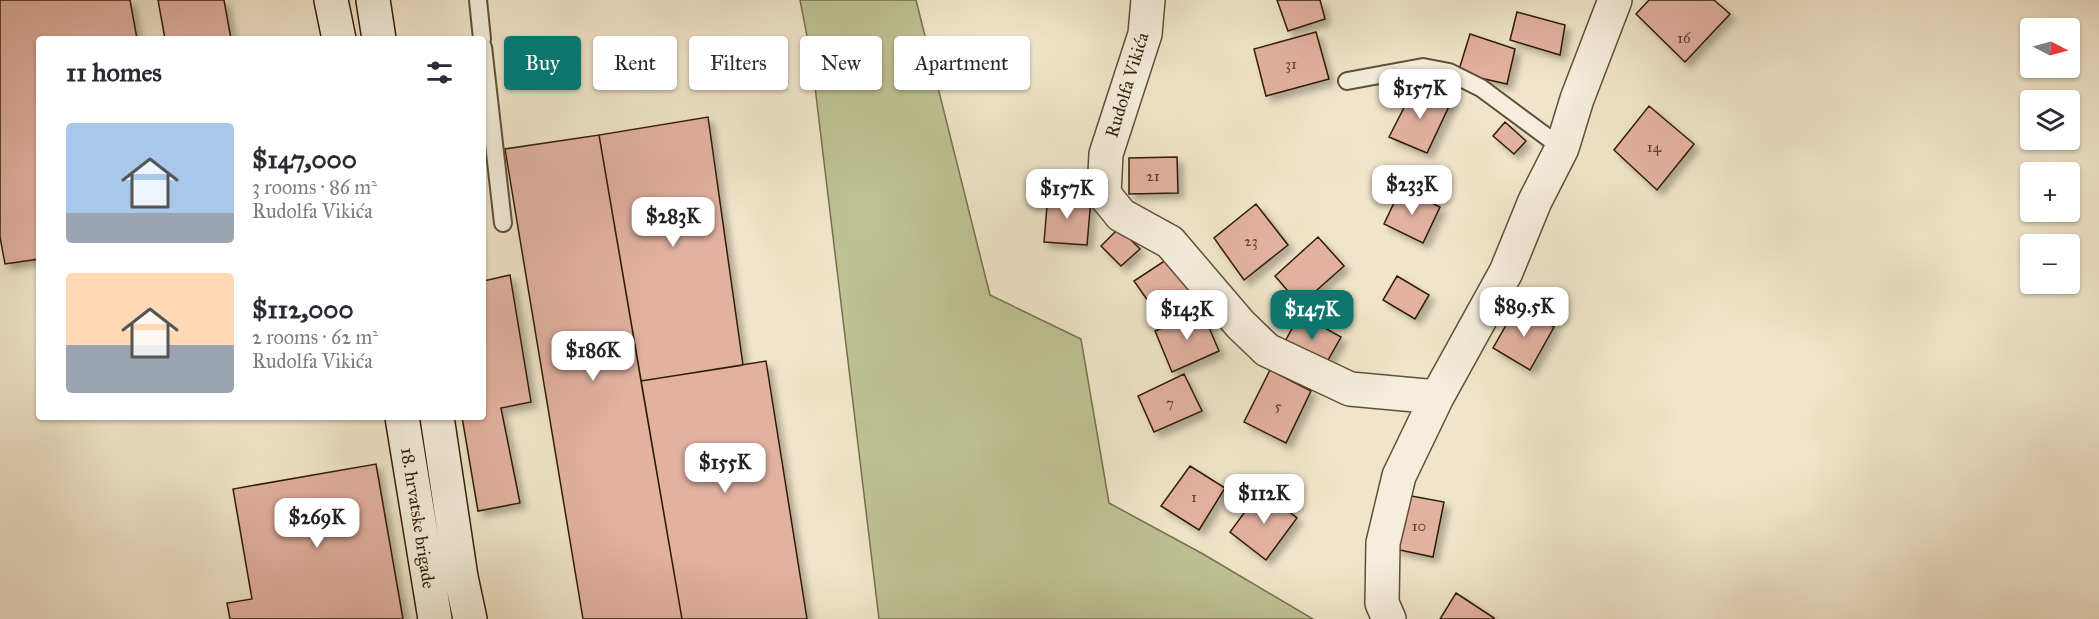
<!DOCTYPE html>
<meta charset="utf-8">
<style>
body{margin:0;font-family:"IM FELL Great Primer",serif;background:#f2f2f3;color:#2b2b33;height:100vh;display:flex;flex-direction:column;font-size:22px;white-space:nowrap}
*{box-sizing:border-box;margin:0}
p{font-size:20px;color:#7c7c81}
.icon{flex:none;width:33px;height:33px;fill:none;stroke:currentColor;stroke-width:2;stroke-linecap:round;stroke-linejoin:round}
.map{position:relative;flex:1;overflow:hidden}
.side{position:absolute;left:36px;top:36px;width:450px;height:384px;display:flex;flex-direction:column;background:#fff;border-radius:6px;box-shadow:0 2px 4px #0004}
.side>*{flex:none}
.guide{position:absolute;left:504px;top:36px;width:570px;height:54px;display:flex;gap:12px}
.needle{width:39px;rotate:96deg}
.buttons{position:absolute;left:2020px;top:18px;display:grid;gap:12px}
.buttons a{display:grid;place-items:center;width:60px;height:60px;border-radius:6px;background:#fff;box-shadow:0 2px 4px #0004;font-size:30px}
.price{position:absolute;translate:-50% -51px;padding:0 14px;border-radius:12px;background:#fff;color:#222;font-size:20px;line-height:39px;filter:drop-shadow(0 2px 3px #0008)}
.price::after{content:'';position:absolute;left:50%;top:36px;width:18px;height:14px;margin-left:-9px;background:inherit;clip-path:polygon(0 0,100% 0,50% 100%)}
.price.selected{background:#0f766e;color:#fff}
ul{padding:0;list-style:none}
li{display:flex;align-items:center;gap:18px;height:150px;padding:0 30px}
li span{display:grid;place-items:center;flex:none;width:168px;height:120px;border-radius:6px;color:#555}
li>.icon{margin-inline-start:auto}
span .icon{width:72px;height:72px;fill:#fffc;stroke-width:1}
li b{font-size:26px}
h2{display:flex;justify-content:space-between;align-items:center;height:72px;padding:0 30px;font-size:26px}
.chip{padding:0 21px;border-radius:6px;background:#fff;box-shadow:0 2px 4px #0004;font-size:21px;line-height:54px}
.chip.selected{background:#0f766e;color:#fff}
.map>svg:first-child{display:block}
.green{fill:#bec394;stroke:#77704c;stroke-width:1.5}
.building{fill:#e2b1a1;stroke:#301d04;stroke-width:1.5;filter:url(#shadow)}
.lines{fill:none;stroke-linecap:round;stroke-linejoin:round}
.lane-casing{stroke:#604f36;stroke-width:20}
.street-casing{stroke:#604f36;stroke-width:36}
.secondary-casing{stroke:#301d04;stroke-width:36}
.lane{stroke:#f5eedd;stroke-width:16}
.street{stroke:#f5eedd;stroke-width:33}
.secondary{stroke:#f5eedd;stroke-width:33}
.labels{text-anchor:middle;dominant-baseline:central;stroke-width:6;stroke-linejoin:round;paint-order:stroke}
.number-label{font-size:15px;fill:#5c422b}
.street-label{font-size:18px;fill:#301d04;stroke:#f5eedd}
</style>
<div class="map">
<svg width="2099" height="619" viewBox="0 0 2099 619">
<defs>
<filter id="shadow"><feDropShadow dx="5.5" dy="5.5" stdDeviation="3" flood-color="#0004"/></filter>
</defs>
<rect width="100%" height="100%" fill="#f0e5ca"/>
<filter id="stains"><feTurbulence type="fractalNoise" baseFrequency=".00333" numOctaves="4"/><feColorMatrix values="0 0 0 0 .2 0 0 0 0 .09 0 0 0 0 .02 0 0 0 .5 -.17"/></filter>
<radialGradient id="worn" r=".72"><stop offset=".6" stop-color="#630" stop-opacity="0"/><stop offset="1" stop-color="#630" stop-opacity=".3"/></radialGradient>
<path class="green" d="M800,0h116l74,295 91,44 28,164 94,51 110,65h-434l-67,-557z"/>
<path class="building" d="M0,0h130l7,39h-98v220l-34,5 -5,-27z
M158,0h66l7,39h-66z
M1277,0h43l5,19 -37,12z
M1649,0h65l16,14 -45,48 -49,-48z
M1517,12l48,13 -5,30 -50,-15z
M1316,32l13,47 -63,17 -12,-47z
M1470,34l45,15 -8,35 -49,-11z
M1415,86l36,16 -24,51 -38,-16z
M1649,106l45,38 -37,46 -43,-40z
M708,117l35,248 -102,16 -42,-246z
M1505,122l21,19 -12,13 -21,-18z
M599,135l83,484h-99l-78,-470z
M1177,157l1,36 -49,1v-36z
M1401,188l39,19 -17,36 -39,-19z
M1048,194l43,4 -4,47 -43,-3z
M1256,204l32,41 -44,35 -30,-42z
M1119,228l21,21 -19,17 -20,-20z
M1318,237l26,29 -44,39 -25,-29z
M1172,256l26,36 -38,26 -26,-37z
M510,275l21,127 -30,6 19,95 -42,8 -16,-94h21v-136z
M1397,276l32,19 -14,24 -32,-19z
M1517,306l37,21 -24,43 -37,-22z
M1202,311l17,40 -47,21 -17,-41z
M1300,314l41,23 -18,32 -40,-24z
M766,361l41,258h-125l-41,-238z
M1270,370l41,21 -25,52 -42,-21z
M1184,374l18,37 -48,21 -16,-36z
M376,464l27,155h-173l-3,-16 25,-4 -19,-110z
M1190,466l35,22 -26,42 -38,-24z
M1261,490l36,28 -31,42 -36,-28z
M1406,495l38,7 -11,55 -38,-8z
M1456,593l38,25v1h-54z"/>
<g class="lines">
<defs>
<path id="lane" d="M478,0l4,39
M483,47l20,176
M1347,81l76,-14 26,5 32,16 81,60"/>
<path id="street" d="M1148,0l-3,34 -39,120 -2,40 17,21 49,27 70,82 27,26 83,39 87,8
M1389,619l-7,-16 1,-60 16,-67 38,-79 69,-125 29,-71 27,-53 15,-49 38,-99"/>
<path id="secondary" d="M331,0l8,39
M373,0l6,39
M402,417l33,202
M437,417l24,160 9,42"/>
</defs>
<use href="#lane" class="lane-casing"/>
<use href="#street" class="street-casing"/>
<use href="#secondary" class="secondary-casing"/>
<use href="#lane" class="lane"/>
<use href="#street" class="street"/>
<use href="#secondary" class="secondary"/>
</g>
<g class="labels">
<g class="number-label">
<text x="1684" y="38">16</text>
<text x="1291" y="64">31</text>
<text x="1654" y="147">14</text>
<text x="1153" y="176">21</text>
<text x="1251" y="241">23</text>
<text x="1170" y="403">7</text>
<text x="1278" y="406">5</text>
<text x="1194" y="497">1</text>
<text x="1419" y="526">10</text>
</g>
<g class="street-label">
<text transform="translate(1127 85) rotate(-73)">Rudolfa Vikića</text>
<text transform="translate(418 518) rotate(81)">18. hrvatske brigade</text>
</g>
</g>
<rect width="100%" height="100%" filter="url(#stains)"/>
<rect width="100%" height="100%" fill="url(#worn)"/>
</svg>
<div class="buttons">
<a><svg class="needle" viewBox="-14 -14 28 28"><path d="M0-13l5 13h-10z" fill="#e53935"/><path d="M0 13l5-13h-10z" fill="#7c7c81"/></svg></a>
<a><svg class="icon" aria-label="layers" viewBox="0 0 24 24"><path d="M12 4l9 5-9 5-9-5zM3 14l9 5 9-5"/></svg></a>
<a>+</a>
<a>−</a>
</div>
<b class="price" style="left:1420px;top:120px">$157K</b>
<b class="price" style="left:1412px;top:216px">$233K</b>
<b class="price" style="left:1067px;top:220px">$157K</b>
<b class="price" style="left:673px;top:248px">$283K</b>
<b class="price" style="left:1524px;top:338px">$89.5K</b>
<b class="price" style="left:1187px;top:341px">$143K</b>
<b class="price selected" style="left:1312px;top:341px">$147K</b>
<b class="price" style="left:593px;top:382px">$186K</b>
<b class="price" style="left:725px;top:494px">$155K</b>
<b class="price" style="left:1264px;top:525px">$112K</b>
<b class="price" style="left:317px;top:549px">$269K</b>
<div class="guide">
<a class="chip selected">Buy</a>
<a class="chip">Rent</a>
<a class="chip">Filters</a>
<a class="chip">New</a>
<a class="chip">Apartment</a>
</div>
<section class="side">
<h2>11 homes<svg class="icon" aria-label="filters" viewBox="0 0 24 24"><path d="M4 7h16M4 17h16"/><circle cx="9" cy="7" r="2"/><circle cx="15" cy="17" r="2"/></svg></h2>
<ul>
<li><span style="background:linear-gradient(#a9c7e8 75%,#9aa5b1 0)"><svg class="icon" aria-label="home" viewBox="0 0 24 24"><path d="M3 11l9-7 9 7M6 9v11h12V9"/></svg></span><div><b>$147,000</b><p>3 rooms · 86 m²</p><p>Rudolfa Vikića</p></div></li>
<li><span style="background:linear-gradient(#ffd9b3 60%,#9aa5b1 0)"><svg class="icon" aria-label="home" viewBox="0 0 24 24"><path d="M3 11l9-7 9 7M6 9v11h12V9"/></svg></span><div><b>$112,000</b><p>2 rooms · 62 m²</p><p>Rudolfa Vikića</p></div></li>
</ul>
</section>
</div>
